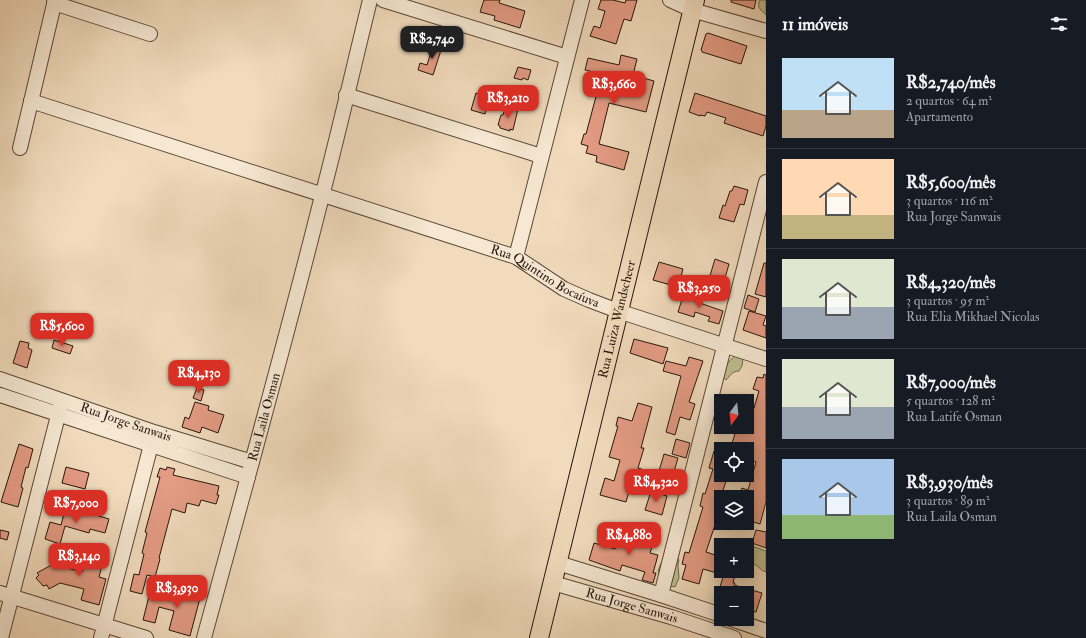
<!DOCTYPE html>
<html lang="pt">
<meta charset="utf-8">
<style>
body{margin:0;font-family:"IM FELL Double Pica",serif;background:#242831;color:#f1f3f6;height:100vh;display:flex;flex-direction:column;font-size:15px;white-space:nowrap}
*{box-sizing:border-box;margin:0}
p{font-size:13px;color:#9ea1a6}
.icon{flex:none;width:22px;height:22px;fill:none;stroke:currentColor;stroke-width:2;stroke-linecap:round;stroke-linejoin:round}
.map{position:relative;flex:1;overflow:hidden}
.drawer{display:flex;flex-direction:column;background:#171b24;width:320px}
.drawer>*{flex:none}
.needle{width:26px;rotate:195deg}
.controls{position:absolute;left:714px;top:394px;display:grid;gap:8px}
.controls a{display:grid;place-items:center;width:40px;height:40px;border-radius:0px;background:#171b24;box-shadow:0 2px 10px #0003;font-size:20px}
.price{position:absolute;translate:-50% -34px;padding:0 9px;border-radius:8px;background:#d93025;color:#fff;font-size:13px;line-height:26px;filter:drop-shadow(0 1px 2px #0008)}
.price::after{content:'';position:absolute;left:50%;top:24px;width:12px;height:9px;margin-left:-6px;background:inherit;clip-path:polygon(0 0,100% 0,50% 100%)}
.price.current{background:#222;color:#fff}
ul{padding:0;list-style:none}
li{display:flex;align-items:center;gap:12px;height:100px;padding:0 16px}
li+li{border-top:1px solid #363941}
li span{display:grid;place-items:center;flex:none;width:112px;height:80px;border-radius:0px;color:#555}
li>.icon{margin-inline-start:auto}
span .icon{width:48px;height:48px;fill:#fffc;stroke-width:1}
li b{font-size:17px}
h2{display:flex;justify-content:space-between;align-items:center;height:48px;padding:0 16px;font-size:17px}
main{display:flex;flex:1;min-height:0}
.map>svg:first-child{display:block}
.green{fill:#bdbf8e;stroke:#726a4e}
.building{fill:#e49c84;stroke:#27150d}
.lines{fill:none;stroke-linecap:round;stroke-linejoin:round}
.minor-casing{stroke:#5a4639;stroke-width:16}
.major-casing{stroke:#27150d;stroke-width:20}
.minor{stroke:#f6e8d3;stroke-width:14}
.major{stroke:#f1dbbc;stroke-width:18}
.labels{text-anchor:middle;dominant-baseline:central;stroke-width:3.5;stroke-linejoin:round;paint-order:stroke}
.street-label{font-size:13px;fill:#27150d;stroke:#f6e8d3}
</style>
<main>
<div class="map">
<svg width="766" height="638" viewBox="0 0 766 638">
<rect width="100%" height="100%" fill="#f1dbbc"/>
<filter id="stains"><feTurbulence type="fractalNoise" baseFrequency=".005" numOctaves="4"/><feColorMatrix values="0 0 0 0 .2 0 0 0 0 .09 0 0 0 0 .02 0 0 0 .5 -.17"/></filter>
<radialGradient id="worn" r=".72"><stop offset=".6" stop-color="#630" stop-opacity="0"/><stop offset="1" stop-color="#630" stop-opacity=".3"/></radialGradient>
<path class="green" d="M760,0h6v15c-5,-5 -10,-8 -6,-15z
M735,356l8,2 -1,8 -3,5c-7,0 -9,5 -13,9l-3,-3c1,-8 5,-16 12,-21z
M749,545l17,6v21l-3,-1 -7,-6 -9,-2v-17z
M677,557l2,3 -1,5 1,13 -4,9 -9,-2 -8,-14 3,-8 5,1z"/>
<path class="building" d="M484,0h16l-1,3 26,8 -5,17 -26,-8 1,-4 -15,-4z
M601,0h12l12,3 1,-3h11l-6,21 -7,-2 -8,25 -26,-8 4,-10 6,2 5,-17 -7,-2z
M731,0h25l-2,9 -23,-7z
M708,33l39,13 -6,18 -39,-12v-1l-1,-1 5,-16z
M434,42l9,2 -10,31 -15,-5 2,-7 7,2z
M621,55l16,4 -4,16 21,6 -8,31 -37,-9 -10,41 30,8 -5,18 -28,-8 1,-6 -11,-3 2,-7 -7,-2 3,-10h2l16,-60 -17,-4 3,-12 31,7z
M518,67l13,3 -3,10 -5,-2 -1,2 -8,-2z
M476,93l14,4 -5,17 -14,-4z
M695,93l71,23v10l-3,10 -39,-13 2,-5 -19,-6 -2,4 -5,-1v1l-11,-4z
M506,106l12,3 -5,21 -3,-1v2l-10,-3v-2l-2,-1 3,-10h2z
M734,186l14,4 -4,15 -4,-1 -6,18 -15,-4 4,-13 2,1 5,-15h2z
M715,259l14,5 -8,28 -16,-5 3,-8h1z
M659,262l24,7 -5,18 -25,-7z
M764,263h2v34l-11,-3z
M684,293l11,4 -1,4 29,10 -4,13 -11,-3 2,-4 -15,-5 -1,5 -16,-5z
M748,295l11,4 -4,13 -11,-4z
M749,311l17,5 -3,9 3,1v12l-23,-8z
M634,339l34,9 -5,16 -33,-11z
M54,340l19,6 -3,8 -18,-6z
M20,341l9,2 -1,5 4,2 -5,18 -14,-5z
M689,357l14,4 -14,41 6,2 -5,16 -10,-3 -5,18 -9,-3 15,-56 -18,-5 3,-10 20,5z
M764,374l2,1v127l-6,22 -13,-4v-8l3,-10 -3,-1v-4h-8l3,-9 6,2 8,-28 -6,-2 4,-11h-24l5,-15 -18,-5v-2h30v-21l7,2 5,-17 -6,-2 4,-12 6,1z
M197,388l7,2 -3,11 -8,-3z
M195,402l14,4 -1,4 16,5 -6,18 -16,-6 -2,6 -18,-6 3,-10 4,2z
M638,403l14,4 -11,41h3l-6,20 22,7 -4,13 -24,-7 -6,21 -26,-7 5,-17 9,3 6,-21 -11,-3 9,-31h-2l2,-9 14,4z
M676,439l14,4 -4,15 -14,-4z
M19,444l14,5 -5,19 -2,-1 -5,20 2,1 -5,19 -17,-5z
M719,448l2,1v27l6,2 -12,37 3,1 -12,36 15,5v4l-4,12 -14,-4 -4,15 -17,-5 4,-14 -4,-1 3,-12 4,1 14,-46 -3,-1 3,-13 2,1 8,-25 -4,-1 5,-17 4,1z
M664,454l14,4 -5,17 -14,-4z
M66,467l23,6 -4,16 -23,-6z
M167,467l8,2 -2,6 46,11 -2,9h2l-3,9 -15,-4 -2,6 -12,-3 -2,10 -13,-4 -13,49 1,1 -5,18 -8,-2 -5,19 -12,-3 4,-17 5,1 5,-21 -2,-1 5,-20 -2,-1 15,-55h-3l3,-9 6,2z
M651,491l16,5 -5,19 -17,-5z
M66,506l43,13 -4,14 -15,-4 -1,4 -24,-7 -5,18 -15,-5 5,-17 11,3z
M0,530l9,2 -2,8 -7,-2z
M756,530l10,2v16l-14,-5z
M634,532l21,6 -5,15 8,2 -5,18h3l-3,10 -11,-3 3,-8 -23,-7 -2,6 -31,-11 5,-17 21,6 2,-7 13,4z
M89,547l17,4 -7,26 7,2 -7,26 -18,-5 3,-11 -24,-6 -11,6 -2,-4 -4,1 -7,-8 3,-3 -2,-2 16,-9 29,8z
M725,571h11l-3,12h2l-1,2 28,8 -6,19 -9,-2v-17h-29z
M175,584l25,5 -2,8 2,1 -10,38 -21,-6 5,-19 -15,-4 -4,16 -12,-3 6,-24 21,5z"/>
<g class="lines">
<defs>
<g id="minor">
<path d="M383,0l184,57"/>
<path d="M670,0l22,10 74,21"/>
<path d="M54,3l96,31"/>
<path d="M346,95l195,61"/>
<path id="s1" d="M31,101l485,156 48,32 25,11 29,11 148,48"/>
<path d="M20,148l35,-148"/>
<path d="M516,257l66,-257"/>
<path id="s2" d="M0,379l154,53 98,30"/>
<path d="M0,395l248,82"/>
<path d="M558,563l103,32 60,20"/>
<path id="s3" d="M553,583l118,34 63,21"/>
<path d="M0,593l146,45"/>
<path d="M661,595l105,-413"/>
<path d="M731,619l35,12"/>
<path d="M1,638l60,-234"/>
<path d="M101,638l52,-201"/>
<path id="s4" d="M204,638c40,-147 81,-294 118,-442 17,-65 32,-131 48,-196"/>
</g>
<g id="major">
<path id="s5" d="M539,638l156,-638"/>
</g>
</defs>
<use href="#minor" class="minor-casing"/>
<use href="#major" class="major-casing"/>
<use href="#minor" class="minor"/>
<use href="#major" class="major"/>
</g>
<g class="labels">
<g class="street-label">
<text stroke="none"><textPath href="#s1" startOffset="544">Rua Quintino Bocaíuva</textPath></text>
<text stroke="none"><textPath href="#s5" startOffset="328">Rua Luiza Wandscheer</textPath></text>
<text stroke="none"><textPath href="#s4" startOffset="229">Rua Laila Osman</textPath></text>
<text stroke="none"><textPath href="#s2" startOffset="133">Rua Jorge Sanwais</textPath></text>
<text stroke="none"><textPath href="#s3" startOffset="82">Rua Jorge Sanwais</textPath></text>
</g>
</g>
<rect width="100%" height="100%" filter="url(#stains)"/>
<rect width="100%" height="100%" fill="url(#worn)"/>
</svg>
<div class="controls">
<a><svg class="needle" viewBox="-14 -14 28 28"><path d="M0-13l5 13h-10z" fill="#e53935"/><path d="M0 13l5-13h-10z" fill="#9ea1a6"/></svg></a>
<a><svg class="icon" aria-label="locate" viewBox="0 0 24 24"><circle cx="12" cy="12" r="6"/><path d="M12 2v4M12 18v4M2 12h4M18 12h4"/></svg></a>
<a><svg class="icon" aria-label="layers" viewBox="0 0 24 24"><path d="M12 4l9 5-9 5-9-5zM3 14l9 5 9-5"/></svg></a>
<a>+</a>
<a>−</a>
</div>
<b class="price current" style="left:432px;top:60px">R$2,740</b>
<b class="price" style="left:614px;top:105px">R$3,660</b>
<b class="price" style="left:508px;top:119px">R$3,210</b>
<b class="price" style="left:699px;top:309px">R$3,250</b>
<b class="price" style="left:62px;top:347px">R$5,600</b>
<b class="price" style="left:199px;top:394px">R$4,130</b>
<b class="price" style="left:656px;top:503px">R$4,320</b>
<b class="price" style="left:76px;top:524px">R$7,000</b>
<b class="price" style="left:629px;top:556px">R$4,880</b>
<b class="price" style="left:79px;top:577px">R$3,140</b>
<b class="price" style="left:177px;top:609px">R$3,930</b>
</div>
<section class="drawer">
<h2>11 imóveis<svg class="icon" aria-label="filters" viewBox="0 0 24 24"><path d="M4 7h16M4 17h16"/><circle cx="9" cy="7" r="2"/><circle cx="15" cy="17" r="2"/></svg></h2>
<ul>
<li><span style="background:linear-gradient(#bfe0f5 65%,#b9a48a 0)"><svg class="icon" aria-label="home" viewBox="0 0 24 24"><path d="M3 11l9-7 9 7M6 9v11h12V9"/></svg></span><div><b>R$2,740/mês</b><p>2 quartos · 64 m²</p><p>Apartamento</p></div></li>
<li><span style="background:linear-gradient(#ffd9b3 70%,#c2b280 0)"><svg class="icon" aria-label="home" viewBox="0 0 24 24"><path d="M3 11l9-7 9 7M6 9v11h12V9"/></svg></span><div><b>R$5,600/mês</b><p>3 quartos · 116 m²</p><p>Rua Jorge Sanwais</p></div></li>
<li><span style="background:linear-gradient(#dfe7d0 60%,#9aa5b1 0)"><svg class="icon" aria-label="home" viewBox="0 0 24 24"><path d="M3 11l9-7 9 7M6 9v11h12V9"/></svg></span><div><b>R$4,320/mês</b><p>3 quartos · 95 m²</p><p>Rua Elia Mikhael Nicolas</p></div></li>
<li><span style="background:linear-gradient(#dfe7d0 60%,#9aa5b1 0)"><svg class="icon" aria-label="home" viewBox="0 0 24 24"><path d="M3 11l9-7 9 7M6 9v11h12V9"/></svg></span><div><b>R$7,000/mês</b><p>5 quartos · 128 m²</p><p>Rua Latife Osman</p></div></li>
<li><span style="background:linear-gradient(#a9c7e8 70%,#8fb573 0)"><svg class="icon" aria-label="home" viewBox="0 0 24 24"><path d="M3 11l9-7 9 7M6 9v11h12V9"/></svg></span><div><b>R$3,930/mês</b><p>3 quartos · 89 m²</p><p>Rua Laila Osman</p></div></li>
</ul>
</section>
</main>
